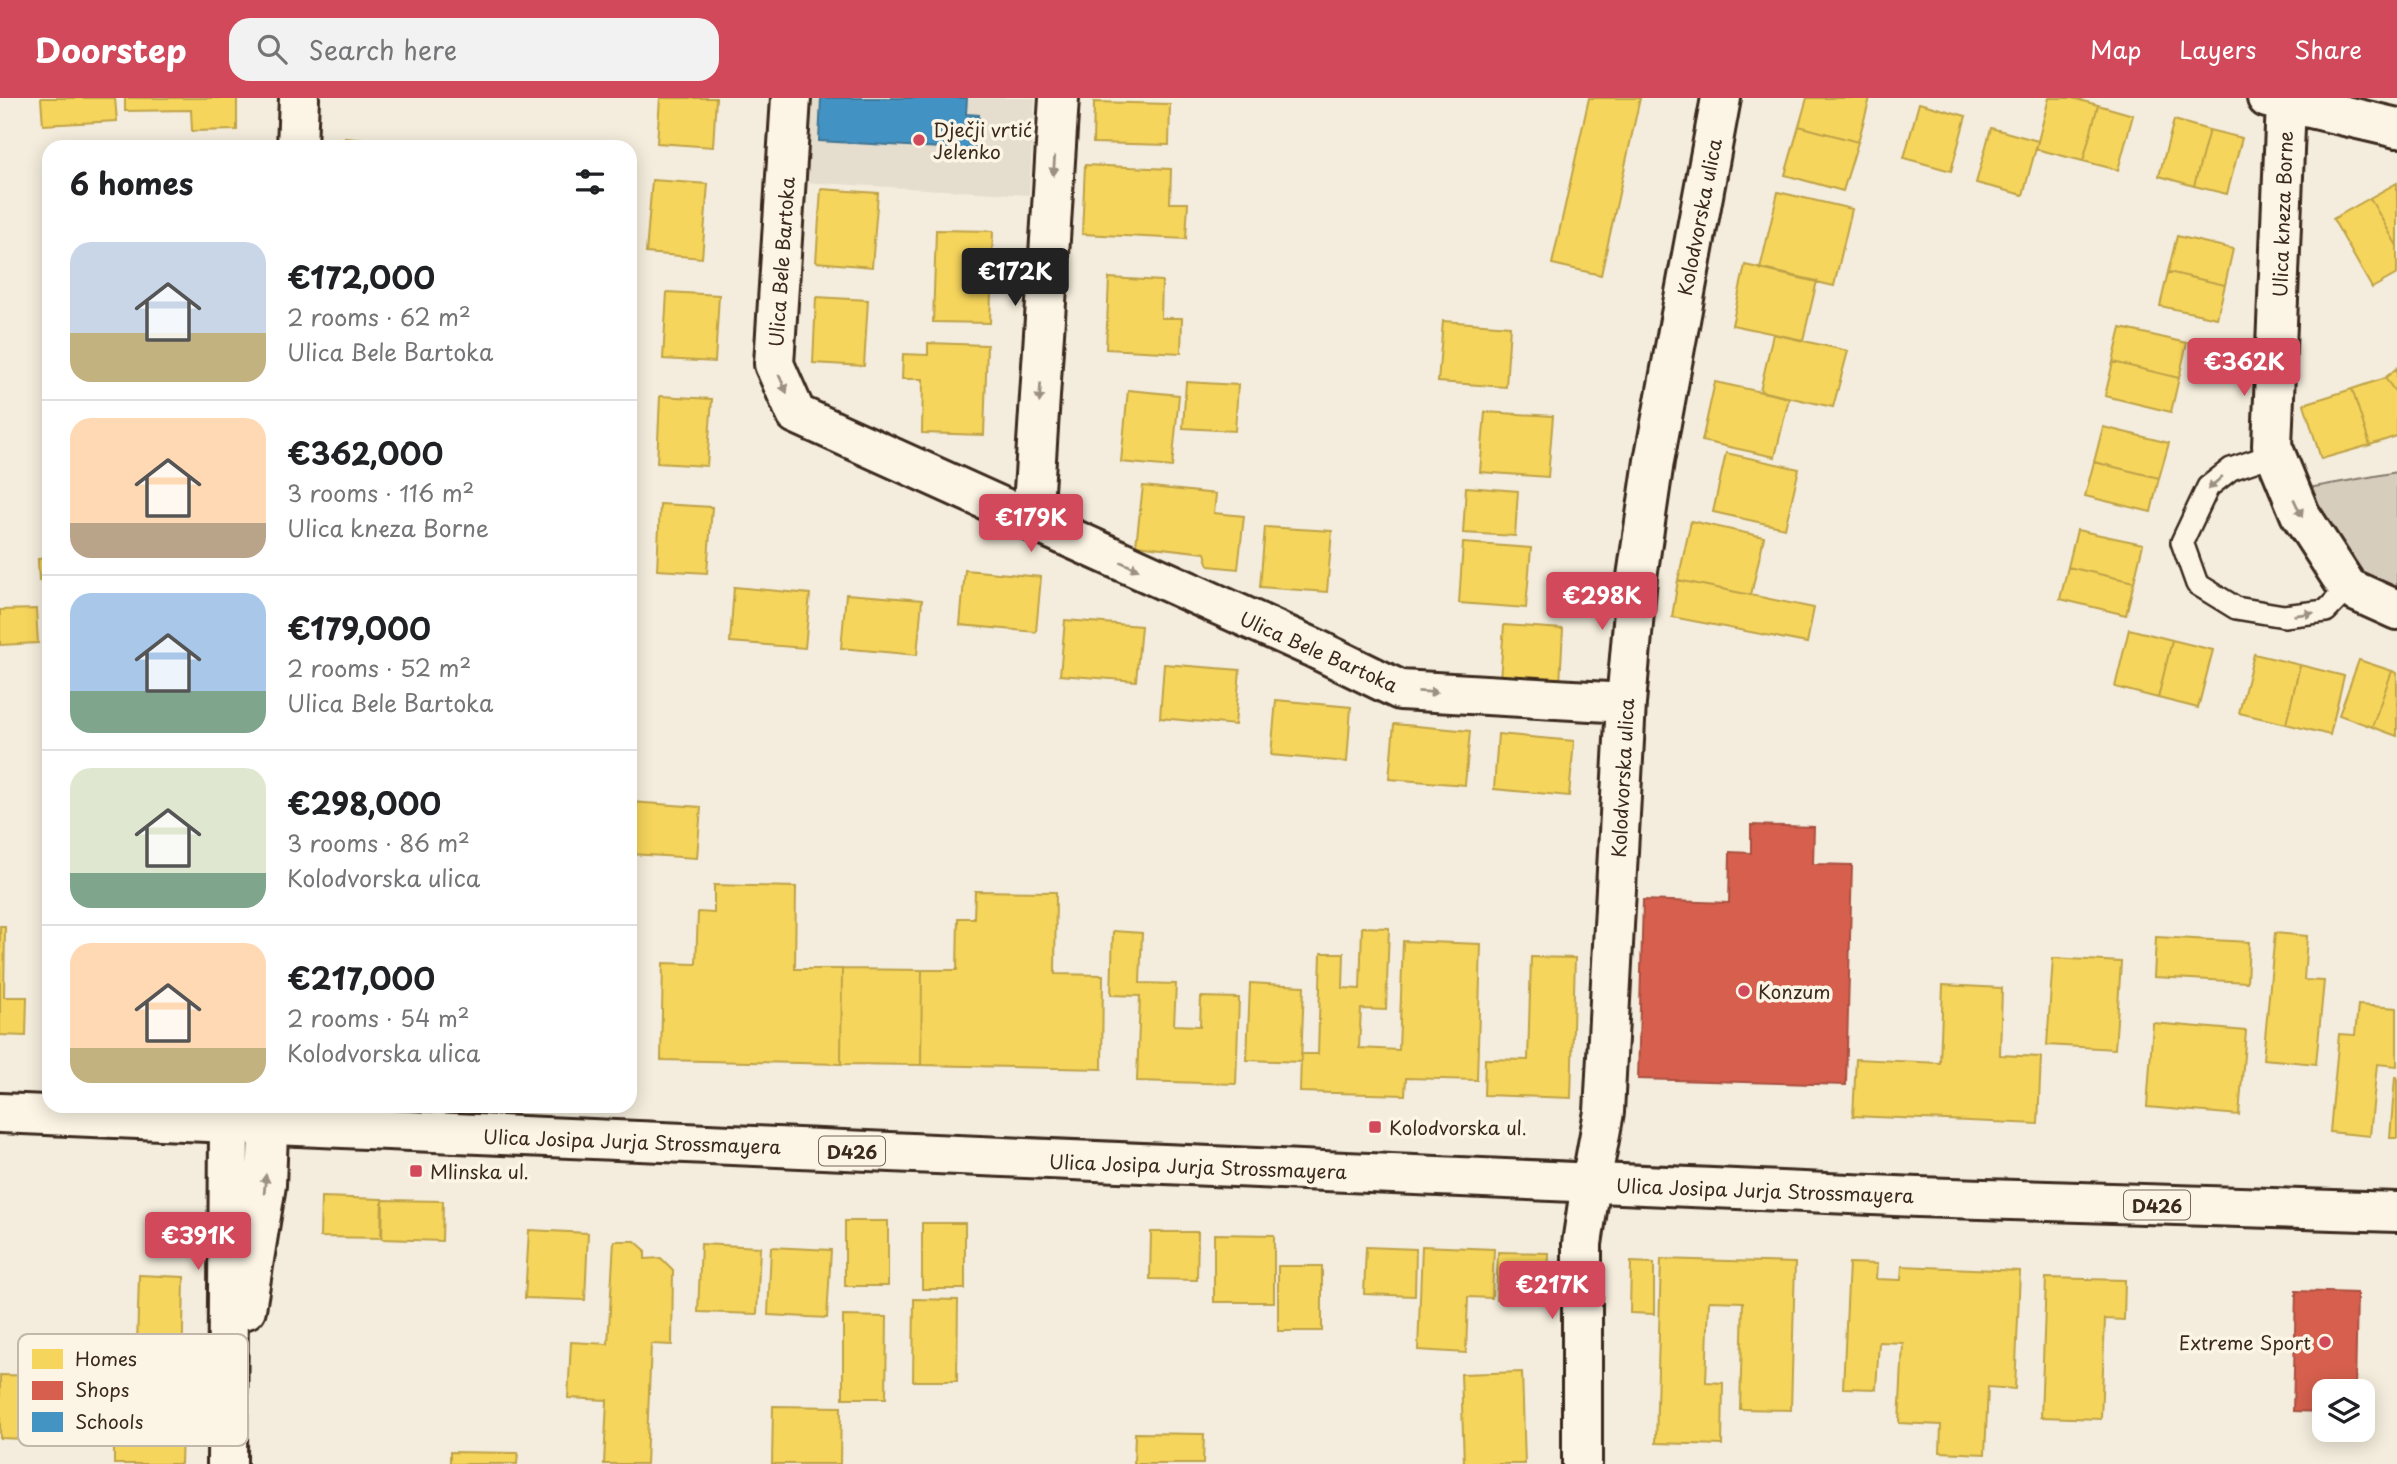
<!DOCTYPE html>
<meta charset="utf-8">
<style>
body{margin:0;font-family:"Playpen Sans",sans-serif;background:#f2f2f2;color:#202124;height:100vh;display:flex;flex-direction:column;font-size:26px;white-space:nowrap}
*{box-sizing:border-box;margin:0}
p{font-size:23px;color:#757577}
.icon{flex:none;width:38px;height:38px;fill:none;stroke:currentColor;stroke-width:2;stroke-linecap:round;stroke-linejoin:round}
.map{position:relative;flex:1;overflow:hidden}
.side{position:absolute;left:42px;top:42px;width:595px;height:973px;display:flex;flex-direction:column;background:#fff;border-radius:21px;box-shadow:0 4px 18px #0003}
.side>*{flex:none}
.buttons{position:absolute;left:2312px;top:1281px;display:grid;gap:14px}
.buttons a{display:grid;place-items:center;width:63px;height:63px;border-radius:14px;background:#fff;box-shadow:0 4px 18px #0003;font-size:35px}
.price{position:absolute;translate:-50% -60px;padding:0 16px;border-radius:7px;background:#d1495b;color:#fff;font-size:23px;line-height:46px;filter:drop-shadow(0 2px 4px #0008)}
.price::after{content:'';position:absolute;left:50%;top:42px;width:21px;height:16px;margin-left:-10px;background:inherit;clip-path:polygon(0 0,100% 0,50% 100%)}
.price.active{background:#222;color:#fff}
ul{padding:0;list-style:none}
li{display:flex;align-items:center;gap:21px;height:175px;padding:0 28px}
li+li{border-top:2px solid #e0e0e0}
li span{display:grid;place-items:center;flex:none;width:196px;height:140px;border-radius:21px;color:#555}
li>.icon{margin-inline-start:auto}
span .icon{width:84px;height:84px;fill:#fffc;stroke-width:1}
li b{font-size:30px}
h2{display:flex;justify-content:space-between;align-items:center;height:84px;padding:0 28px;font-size:30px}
header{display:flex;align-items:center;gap:42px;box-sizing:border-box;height:98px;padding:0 35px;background:#d1495b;color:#fff}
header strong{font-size:33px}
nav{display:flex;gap:38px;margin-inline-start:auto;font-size:24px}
.search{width:490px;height:63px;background:#f2f2f2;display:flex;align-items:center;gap:18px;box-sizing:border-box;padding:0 24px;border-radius:21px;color:#757577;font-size:26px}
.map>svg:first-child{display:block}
.built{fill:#e5ddce}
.green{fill:#d6cdbd;stroke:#887c6e;stroke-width:2}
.homes{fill:#f6d55c;stroke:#bea249;stroke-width:2}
.shops{fill:#d6604d;stroke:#a8503f;stroke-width:2}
.schools{fill:#4393c3;stroke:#417492;stroke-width:2}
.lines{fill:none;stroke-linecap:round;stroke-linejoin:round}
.lane-casing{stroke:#3b2a1e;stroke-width:26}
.street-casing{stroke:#3b2a1e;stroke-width:44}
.secondary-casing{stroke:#3b2a1e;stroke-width:44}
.primary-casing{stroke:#3b2a1e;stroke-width:44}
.lane{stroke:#fcf5e5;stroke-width:21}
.street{stroke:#fcf5e5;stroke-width:38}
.secondary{stroke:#fcf5e5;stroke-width:38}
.primary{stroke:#fcf5e5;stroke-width:38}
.oneway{fill:#9c9082}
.poi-dot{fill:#d1495b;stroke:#fcf5e5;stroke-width:2.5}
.labels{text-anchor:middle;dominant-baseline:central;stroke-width:7;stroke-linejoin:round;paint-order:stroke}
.shield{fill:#fcf5e5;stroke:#75675a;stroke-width:2}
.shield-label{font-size:18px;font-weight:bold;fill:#3b2a1e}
.poi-label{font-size:19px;fill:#3b2a1e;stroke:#fcf5e5;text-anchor:start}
.street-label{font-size:19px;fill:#3b2a1e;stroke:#fcf5e5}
.key{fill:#fcf5e5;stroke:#c2b8a9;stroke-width:2}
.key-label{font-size:19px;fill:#3b2a1e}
</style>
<header>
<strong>Doorstep</strong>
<div class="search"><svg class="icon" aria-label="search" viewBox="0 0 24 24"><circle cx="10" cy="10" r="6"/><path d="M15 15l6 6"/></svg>Search here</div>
<nav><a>Map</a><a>Layers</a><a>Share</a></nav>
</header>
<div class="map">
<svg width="2397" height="1366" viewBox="0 0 2397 1366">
<rect width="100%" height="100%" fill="#f4eddd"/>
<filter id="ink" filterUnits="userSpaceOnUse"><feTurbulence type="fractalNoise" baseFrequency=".0143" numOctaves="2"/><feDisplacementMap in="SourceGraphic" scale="14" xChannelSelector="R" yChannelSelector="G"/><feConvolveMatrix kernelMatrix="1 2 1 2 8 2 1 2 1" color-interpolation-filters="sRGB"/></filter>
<g filter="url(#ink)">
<path class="built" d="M809,0h226l-6,97 -227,-13z"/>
<path class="green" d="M2397,374v124l-39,-19 -55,-88z"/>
<path class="homes" d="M41,0h74l2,23 -74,4z
M125,0h112v32l-45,1 -1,-21 -66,1z
M660,0h56l-3,49 -56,-4z
M1589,0h51l-39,177 -49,-11z
M1807,0h63l-12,44 -59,-16z
M2049,0h23l26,7 -15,56 -47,-12z
M1094,4l76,2 -1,41 -76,-2z
M1919,5l47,13 -15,55 -47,-13z
M2098,7l35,10 -15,55 -35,-9z
M2174,22l35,10 -15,56 -35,-10z
M1799,28l59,16 -15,49 -58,-16z
M1991,30l47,13 -15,54 -47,-12z
M2209,32l33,8 -15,56 -33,-8z
M345,40l84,8v1h-85z
M1085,67l86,4 -1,34h18l-2,36 -104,-5z
M652,82l56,4 -6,74 -56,-5z
M2397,85v63l-27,-48z
M821,91l57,4 -6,74 -56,-5z
M1778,94l74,17 -18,77 -74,-17z
M2370,100l27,48v28l-25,14 -39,-69z
M936,132l57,1 -3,92 -57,-1z
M2177,138l56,13 -8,36 -57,-13z
M1745,167l72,16 -14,59 -71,-15z
M2168,174l57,13 -8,33 -57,-12z
M1109,180l53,3 -1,37h21l-1,35 -75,-4z
M667,194l52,3 -4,67 -52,-3z
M816,199l52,3 -4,66 -51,-3z
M1443,223l67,5 -4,61 -68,-5z
M2121,230l66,15 -8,35 -66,-16z
M1773,236l75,17 -15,56 -73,-16z
M928,245l59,2 -3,90 -62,-2 1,-54h-21l1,-25 25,1z
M2113,264l66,16 -8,34 -66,-16z
M2397,270v26l-12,-16z
M2385,280l12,16v42l-27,9 -18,-56z
M1186,284l52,3 -3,46 -52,-3z
M1715,284l74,16 -14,59 -73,-16z
M2352,291l18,56 -49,14 -17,-55z
M1128,292l51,5 -7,72 -51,-5z
M660,298l52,3 -5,67 -50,-3z
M1485,314l68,4 -5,61 -68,-5z
M2103,329l66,16 -10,35 -65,-16z
M1726,355l73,16 -14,59 -72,-16z
M2094,364l65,16 -8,34 -66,-16z
M1143,388l73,8 -2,19 30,3 -6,53 -29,-3 -4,-13 -69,-8z
M1466,389l52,4 -3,45 -52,-3z
M660,406l52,3 -5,66 -50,-3z
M1691,423l73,16 -13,58 -73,-15z
M1265,429l67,4 -5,61 -67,-5z
M2077,432l66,14 -9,38 -66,-15z
M1463,445l68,5 -5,60 -67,-5z
M49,460v23h-10l-1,-22z
M2068,469l66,15 -8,33 -66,-16z
M965,472l76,7 -5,55 -76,-7z
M1678,482l136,28 -7,35 -135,-26z
M734,489l76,7 -5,54 -75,-6z
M846,496l76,6 -5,55 -76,-7z
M36,511l2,34 -38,2v-35z
M1065,522l76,6 -5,55 -76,-6z
M1504,527l59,4 -3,55 -60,-4z
M2129,531l43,11 -14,58 -43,-11z
M2172,542l41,10 -15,58 -40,-10z
M2254,556l46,11 -14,59 -47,-11z
M2359,562l33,11 -20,56 -33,-12z
M1164,566l76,6 -5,55 -75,-7z
M2300,567l44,11 -14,59 -44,-11z
M2392,573l5,2v63l-25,-9z
M1276,602l75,7 -4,55 -76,-7z
M1394,626l76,7 -5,54 -76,-6z
M1498,636l76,7 -5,55 -75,-7z
M630,704l71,5 -4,51 -67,-4z
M714,787l82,2 -1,82h47l-1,95 -180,-4 2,-97 33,1 2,-52 16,1z
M975,793l81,1 -1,82 48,1 -1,94 -181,-4 1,-95h35l1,-52h16z
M0,828h5l-1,71h23l-1,39 -26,-1z
M1362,829l27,1 -3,82 -25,-1 -2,39 40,2 4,-109 78,3 -4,136 -71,-2 -1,17 -105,-3 1,-38h17l3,-101h23l-1,35 17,1z
M1113,833l29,2 -2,50 36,1 -2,41 26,1 1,-29 38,1 -3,86 -99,-3 3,-85 -29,-1z
M2275,835l32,3 -3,44 20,1 -8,83 -53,-5z
M2156,839l93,5 -2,40 -93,-5z
M1531,859l44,1 -4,140 -87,-3 1,-36 43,1z
M2053,860l68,4 -6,87 -68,-4z
M842,871l80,1 -1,95 -80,-1z
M1250,885l54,3 -3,76 -54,-2z
M1943,887l59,3 -2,67 41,2 -3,67 -185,-8 3,-57 84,4z
M2358,907l39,3v58l-20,-2 -7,72 -40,-4 9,-98 16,1z
M2153,925l93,8 -7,84 -92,-8z
M2395,979h2v61h-7z
M321,1099l61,2 -1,39 -61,-1z
M383,1102l60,1 -1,40 -60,-2z
M845,1123h43v65h-43z
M922,1125h43v66h-43z
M529,1132l59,3 -3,67 -60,-2z
M1151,1134h47l-1,48 -47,-1z
M1214,1136l60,1v67h-60z
M614,1143h21l10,9v9l16,-1 12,12 -1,75 -21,-1 -5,120h-42l3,-64 -39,-2 3,-56 37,2z
M701,1146l59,3 -3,67 -59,-2z
M1422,1148l72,3 -2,49 -24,-1 -2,56 -48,-3z
M771,1149l60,3 -4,68 -59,-3z
M1366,1149l50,2 -1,47 -51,-2z
M1498,1154l51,1 -2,48 -51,-2z
M1661,1161l134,4 -4,147 -51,-1 3,-107 -34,-1 -3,81 17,1 -1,62 -66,-2z
M1631,1164l23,1v51l-24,-1z
M1849,1165l28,1 -1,15 25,1 1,-14 118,5 -5,118 -27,-2 -3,67 -45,-2 1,-27 -42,-2 4,-80 -24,-1 -3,47 -33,-1z
M1278,1168h44v65h-44z
M139,1177l45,2 -2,104 -46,-1z
M2046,1180l79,2 -1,40 -19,-1 -4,100 -60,-2z
M914,1201l44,1 -1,81h-44z
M843,1218l44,1 -1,81h-43z
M1522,1274l3,92h-61l-3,-90z
M0,1277l51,1 -2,64 -49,-2z
M773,1308l68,1 -1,57h-68z
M114,1331l68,1 -1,34h-67z
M1135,1335l69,1 -1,30h-69z
M450,1354l68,1 -1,11h-67z"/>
<path class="shops" d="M1751,727l63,2 -1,37 39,1 -6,220 -208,-6 5,-179 86,3 1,-51 21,1z
M2296,1193l61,2 -2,98h-31v21l-31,-1z"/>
<path class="schools" d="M821,0h146l-1,16 13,1 -2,35 -158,-9z"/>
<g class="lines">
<defs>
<path id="lane" d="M2275,356l-44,15 -23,18 -26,55 15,42 39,24 48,8 42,-5 22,-23"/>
<path id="street" d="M791,0l-17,266 22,50 518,234 86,42 226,13
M2267,0l130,30
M2286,4l-14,344 28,68 48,74 49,22
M297,49l2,-49
M1032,424l27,-424
M1591,1085l13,-71 22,-409 11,-126 17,-116 67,-363
M246,1211l20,-124 3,-79
M227,1366l2,-340"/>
<path id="secondary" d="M1582,1366v-220l9,-61"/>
<path id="primary" d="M0,1015l1918,84 479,15"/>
</defs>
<use href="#lane" class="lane-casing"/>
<use href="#street" class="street-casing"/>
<use href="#secondary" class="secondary-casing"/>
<use href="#primary" class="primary-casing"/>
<use href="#lane" class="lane"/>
<use href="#street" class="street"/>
<use href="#secondary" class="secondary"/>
<use href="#primary" class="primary"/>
</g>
<defs><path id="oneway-solid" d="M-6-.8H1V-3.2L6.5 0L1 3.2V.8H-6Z" transform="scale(1.75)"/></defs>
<g class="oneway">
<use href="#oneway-solid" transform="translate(1054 68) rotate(94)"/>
<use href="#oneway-solid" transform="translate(783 286) rotate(66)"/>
<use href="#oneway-solid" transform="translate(1040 295) rotate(94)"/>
<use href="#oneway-solid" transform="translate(2215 385) rotate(138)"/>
<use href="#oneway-solid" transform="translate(2298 410) rotate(65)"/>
<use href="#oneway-solid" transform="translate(1130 468) rotate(24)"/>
<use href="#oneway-solid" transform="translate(2304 516) rotate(-7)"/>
<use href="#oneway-solid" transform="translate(1428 594) rotate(3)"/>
<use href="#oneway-solid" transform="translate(265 1086) rotate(-85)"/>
</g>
</g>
<g class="poi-dot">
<circle cx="919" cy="42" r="7"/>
<circle cx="1744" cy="893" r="7"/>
<rect x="1368" y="1022" width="14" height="14" rx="3.5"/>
<rect x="409" y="1066" width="14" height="14" rx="3.5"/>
<circle cx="2325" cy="1244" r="7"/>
</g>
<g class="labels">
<g class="shield">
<rect x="819" y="1038.5" width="66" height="29" rx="5"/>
<rect x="2124" y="1092.5" width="66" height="29" rx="5"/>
</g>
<g class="shield-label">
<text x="852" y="1053">D426</text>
<text x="2157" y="1107">D426</text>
</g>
<g class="poi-label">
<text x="933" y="31">Dječji vrtić<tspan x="933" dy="22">Jelenko</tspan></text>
<text x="1758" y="893">Konzum</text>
<text x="1389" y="1029">Kolodvorska ul.</text>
<text x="430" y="1073">Mlinska ul.</text>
<text x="2311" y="1244" text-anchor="end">Extreme Sport</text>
</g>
<g class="street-label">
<text transform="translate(2282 116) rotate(-88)">Ulica kneza Borne</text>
<text transform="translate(1699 119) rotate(-79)">Kolodvorska ulica</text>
<text transform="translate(781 164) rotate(-86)">Ulica Bele Bartoka</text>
<text transform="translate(1319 553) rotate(24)">Ulica Bele Bartoka</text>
<text transform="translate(1622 680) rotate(-87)">Kolodvorska ulica</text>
<text transform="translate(632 1043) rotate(2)">Ulica Josipa Jurja Strossmayera</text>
<text transform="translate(1198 1068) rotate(2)">Ulica Josipa Jurja Strossmayera</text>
<text transform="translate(1765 1092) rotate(2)">Ulica Josipa Jurja Strossmayera</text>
</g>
</g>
<rect x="18" y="1236" width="230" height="112" rx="10" class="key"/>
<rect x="32" y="1251" width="31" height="20" fill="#f6d55c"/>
<rect x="32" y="1283" width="31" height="19" fill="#d6604d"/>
<rect x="32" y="1314" width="31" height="20" fill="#4393c3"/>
<g class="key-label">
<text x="75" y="1268">Homes</text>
<text x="75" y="1299">Shops</text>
<text x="75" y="1331">Schools</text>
</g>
</svg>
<div class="buttons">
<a><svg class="icon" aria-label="layers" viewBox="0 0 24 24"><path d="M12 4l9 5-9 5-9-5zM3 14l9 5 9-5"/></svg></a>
</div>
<b class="price active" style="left:1015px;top:210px">€172K</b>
<b class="price" style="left:2244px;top:300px">€362K</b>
<b class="price" style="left:1031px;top:456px">€179K</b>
<b class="price" style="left:1602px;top:534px">€298K</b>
<b class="price" style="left:198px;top:1174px">€391K</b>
<b class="price" style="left:1552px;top:1223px">€217K</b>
<section class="side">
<h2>6 homes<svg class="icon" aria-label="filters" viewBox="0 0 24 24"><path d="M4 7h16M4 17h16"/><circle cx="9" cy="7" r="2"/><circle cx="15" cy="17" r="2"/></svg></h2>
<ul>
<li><span style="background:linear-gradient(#c9d6e8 65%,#c2b280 0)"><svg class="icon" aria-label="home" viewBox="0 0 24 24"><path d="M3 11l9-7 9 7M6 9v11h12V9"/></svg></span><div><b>€172,000</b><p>2 rooms · 62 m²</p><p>Ulica Bele Bartoka</p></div></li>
<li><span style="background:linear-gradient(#ffd9b3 75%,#b9a48a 0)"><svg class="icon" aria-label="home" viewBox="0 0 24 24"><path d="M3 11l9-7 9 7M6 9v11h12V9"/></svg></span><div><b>€362,000</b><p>3 rooms · 116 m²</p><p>Ulica kneza Borne</p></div></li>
<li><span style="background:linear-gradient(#a9c7e8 70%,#7fa58c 0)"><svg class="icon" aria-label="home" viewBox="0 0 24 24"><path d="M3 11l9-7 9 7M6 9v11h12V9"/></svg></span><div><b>€179,000</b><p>2 rooms · 52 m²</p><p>Ulica Bele Bartoka</p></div></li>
<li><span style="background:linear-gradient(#dfe7d0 75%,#7fa58c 0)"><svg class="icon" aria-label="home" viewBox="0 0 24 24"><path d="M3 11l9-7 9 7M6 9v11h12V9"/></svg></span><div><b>€298,000</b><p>3 rooms · 86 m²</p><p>Kolodvorska ulica</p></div></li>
<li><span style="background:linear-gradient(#ffd9b3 75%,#c2b280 0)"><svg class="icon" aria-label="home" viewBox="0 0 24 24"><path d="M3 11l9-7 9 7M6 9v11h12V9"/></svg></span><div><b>€217,000</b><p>2 rooms · 54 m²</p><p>Kolodvorska ulica</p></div></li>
</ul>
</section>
</div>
